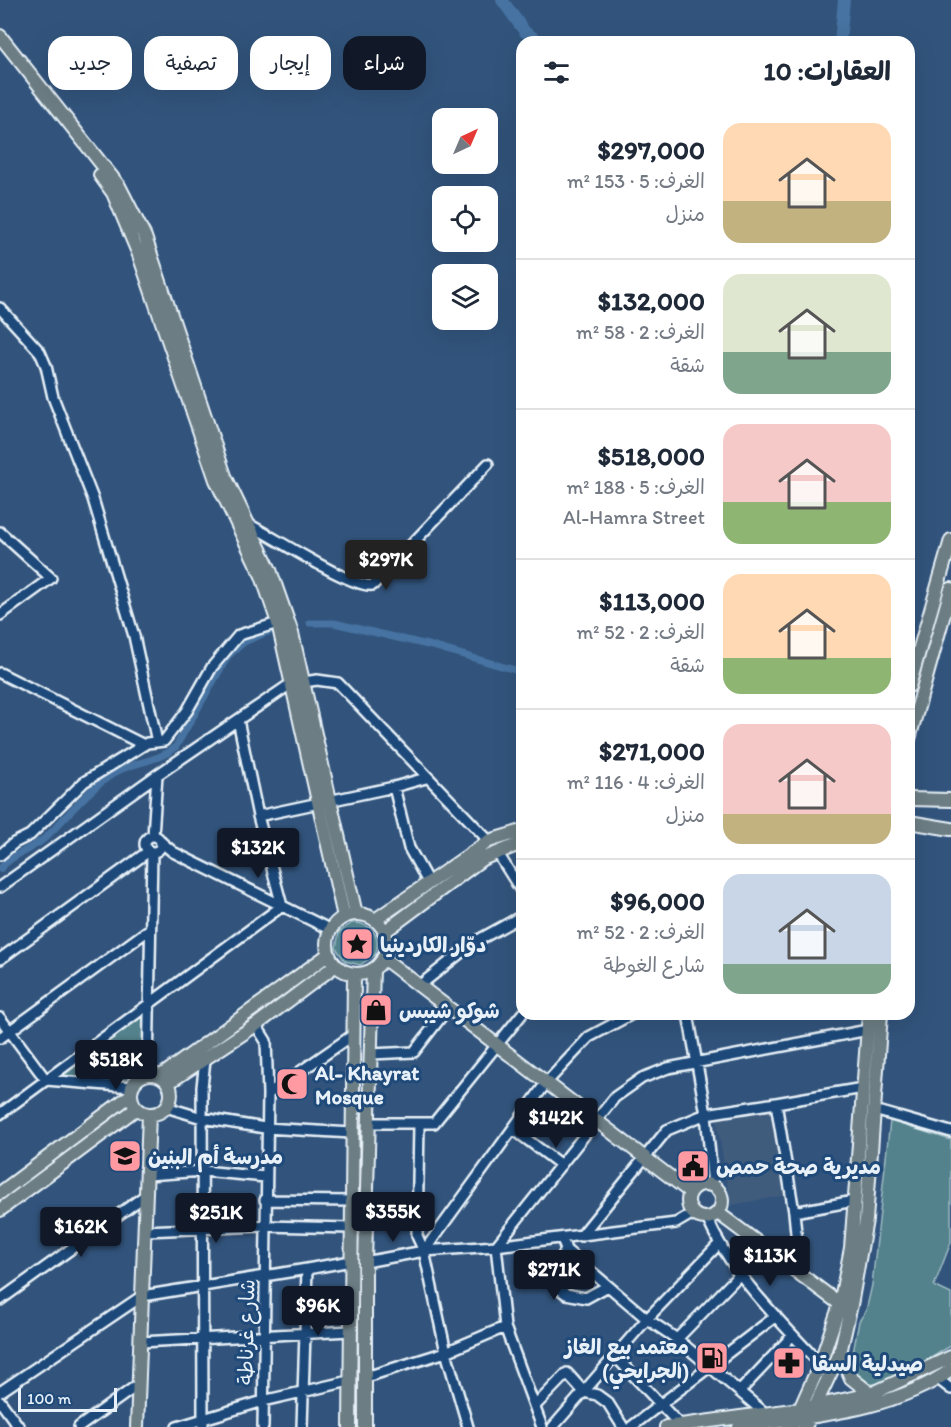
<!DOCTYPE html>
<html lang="ar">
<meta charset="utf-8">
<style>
body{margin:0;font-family:Itim,"Playpen Sans Arabic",sans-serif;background:#f2f2f3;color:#1f2937;direction:rtl;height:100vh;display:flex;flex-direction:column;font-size:22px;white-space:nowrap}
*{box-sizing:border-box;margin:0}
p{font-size:20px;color:#747a83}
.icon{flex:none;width:33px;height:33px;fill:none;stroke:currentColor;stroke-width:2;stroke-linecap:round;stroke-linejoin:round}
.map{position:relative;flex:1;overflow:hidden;direction:ltr}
.details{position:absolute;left:516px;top:36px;width:399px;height:984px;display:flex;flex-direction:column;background:#fff;border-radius:18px;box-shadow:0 6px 24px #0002;direction:rtl}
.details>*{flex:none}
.top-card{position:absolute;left:18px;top:36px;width:408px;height:54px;direction:rtl;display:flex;gap:12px}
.needle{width:39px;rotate:44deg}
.controls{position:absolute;left:432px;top:108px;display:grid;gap:12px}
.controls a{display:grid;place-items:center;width:66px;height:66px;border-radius:12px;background:#fff;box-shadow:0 6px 24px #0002;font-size:30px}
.scale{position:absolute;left:18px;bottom:15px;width:99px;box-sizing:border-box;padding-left:6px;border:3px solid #e8f1f8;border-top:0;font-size:16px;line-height:21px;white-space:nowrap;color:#e8f1f8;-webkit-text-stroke:4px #1f4a7a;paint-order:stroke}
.price{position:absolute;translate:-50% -51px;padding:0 14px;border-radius:6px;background:#111827;color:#fff;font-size:20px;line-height:39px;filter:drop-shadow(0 2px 3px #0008)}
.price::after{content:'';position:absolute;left:50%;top:36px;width:18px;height:14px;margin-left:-9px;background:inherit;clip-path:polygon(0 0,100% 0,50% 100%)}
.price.selected{background:#222;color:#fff}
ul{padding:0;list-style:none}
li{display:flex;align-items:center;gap:18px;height:150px;padding:0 24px}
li+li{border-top:2px solid #e0e1e3}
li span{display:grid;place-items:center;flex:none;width:168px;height:120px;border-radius:18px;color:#555}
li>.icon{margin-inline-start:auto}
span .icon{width:72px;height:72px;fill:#fffc;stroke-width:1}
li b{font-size:26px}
h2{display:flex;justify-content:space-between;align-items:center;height:72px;padding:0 24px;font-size:26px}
.tag{padding:0 21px;border-radius:18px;background:#fff;box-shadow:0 6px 24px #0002;font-size:21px;line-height:54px}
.tag.selected{background:#111827;color:#fff}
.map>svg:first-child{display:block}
.built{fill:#405b7d}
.green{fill:#52828c;stroke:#9dbac2;stroke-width:1.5}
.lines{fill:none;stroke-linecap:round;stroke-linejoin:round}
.canal{stroke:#4673a2;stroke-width:7}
.river{stroke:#4673a2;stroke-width:12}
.minor-casing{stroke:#e8f1f8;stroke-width:14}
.major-casing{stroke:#e8f1f8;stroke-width:16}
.minor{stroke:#1f4a7a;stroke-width:9}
.major{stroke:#6c7e84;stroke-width:12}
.labels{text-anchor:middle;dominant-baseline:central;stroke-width:6;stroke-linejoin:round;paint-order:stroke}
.poi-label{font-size:21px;font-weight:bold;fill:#e8f1f8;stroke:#1f4a7a;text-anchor:start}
.street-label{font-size:21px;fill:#e8f1f8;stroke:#1f4a7a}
</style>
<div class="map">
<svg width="951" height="1427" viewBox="0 0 951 1427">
<rect width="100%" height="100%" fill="#32547c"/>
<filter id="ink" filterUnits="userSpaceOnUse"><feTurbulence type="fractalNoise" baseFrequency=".0167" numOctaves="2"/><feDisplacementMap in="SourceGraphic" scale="12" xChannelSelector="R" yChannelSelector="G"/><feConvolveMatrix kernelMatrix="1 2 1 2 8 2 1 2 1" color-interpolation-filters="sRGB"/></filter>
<g filter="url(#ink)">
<path class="built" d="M772,1107l15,88 -56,10 -15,-89z"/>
<path class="green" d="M352,923c20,-1 30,15 23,32l-15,10 -15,-4 -9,-13 3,-16z
M145,1013l-2,56 -10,5 -9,12 -64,-12z
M890,1121l61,19v102l-17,44 17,8v52c-18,9 -62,42 -82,38 -8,-2 -13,-9 -19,-15l9,-48 7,-10 6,-26z"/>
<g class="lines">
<path class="canal" d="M310,623h24l98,23 90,26
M0,869c12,-15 31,-19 45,-31 23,-22 43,-49 71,-66 18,-10 42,-11 59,-24l53,-92 16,-14 26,-11"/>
<path class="river" d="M502,0l23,32 16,10
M840,42l4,-42"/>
<defs>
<path id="minor" d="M0,308l40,44 6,14 7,31 40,102 41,137 23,106
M248,524c23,11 106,66 125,61l115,-121
M0,532l51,46 -51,37
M0,673l144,72
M304,682l13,-2 21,3 151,158
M394,787l15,61 19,34
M258,816l136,-29 32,-9
M145 844a8 8 0 1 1 16 0a8 8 0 1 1-16 0Z
M153,836l4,-61
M161,842l12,10 158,78
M497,852l25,40
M0,855l14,-12 16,-8 54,-53 63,-39 17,-2 23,-30 25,-44 27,-32 39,-12
M0,887l157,-112 135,-92
M0,959l149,-108
M419,986l54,-43 49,-27
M688,1014l18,100 7,72
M0,1018l46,62 86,7
M256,1025l10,16 2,53 -5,333
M0,1038l150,-109
M371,1054l43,-2 34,-44
M148,1074l4,-222
M268,1094l85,-59
M776,1103l87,-15
M166,1107l36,11 63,10 87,5
M874,1110l77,22
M0,1114l282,-208 -24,-90 -20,-96
M369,1123h65l88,-109
M419,1125l-2,111 7,15
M513,1129l48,36
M147,1175l56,-4 62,6
M265,1200l86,1
M794,1212l60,-11
M693,1213l-17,10 -180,23 119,-149 27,-19 26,-10 200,-38
M707,1218c24,56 72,102 113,146
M145,1231l119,-5 87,2
M581,1236l86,-106 39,-16 70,-11 18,109 6,63
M562,1238l4,12 81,69 30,20 89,75
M566,1250l-12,22 2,14 10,8 20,4 22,-12
M365,1262l59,-11 72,-5 9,81
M0,1300l146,-105
M677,1339l64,-66
M140,1342l210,-11
M615,1356l65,69
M366,1377l80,-25 59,-25 37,100
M938,1379l13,10
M740,1391l53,-56
M0,1392l142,-96 165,-27
M0,1401l19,26
M535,1406l32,-33 17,19 13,3 11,8 15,24
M79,1427l60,-43
M177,1427l86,-26 86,-20
M203,1427l-1,-340 3,-27
M302,1427l5,-158 44,-8
M468,1427l-22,-75 -22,-101 122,-168 43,-46 43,-23
M553,1427l94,-108 71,-74
M631,1427l145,-111"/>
<path id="major" d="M0,36l119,150 26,51 80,239 45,94 22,63 64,281
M100,175l13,18 26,62 77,225 46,96 16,47 66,294
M909,686l42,-146
M909,739l42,-150
M909,799l42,1
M909,822l42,7
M327 944a30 30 0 1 1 60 0a30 30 0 1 1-60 0Z
M375,920l114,-79 33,-10
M384,932l98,-73 40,-16
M383,958l307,234
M131 1094a20 20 0 1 1 40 0a20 20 0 1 1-40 0Z
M161,1076l168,-122
M168,1083l88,-58 80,-60
M688 1201a17 17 0 1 1 34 0a17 17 0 1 1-34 0Z
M0,1193l131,-98
M0,1210l137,-102
M718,1213l122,91
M840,1353l11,25 20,16
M137,1427l12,-313
M350,1427l4,-453
M365,1427v-165l8,-293
M666,1427l134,-18 71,-15 80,-37
M739,1427c71,-11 152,-15 212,-57
M792,1427l28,-63 20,-60 11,-56 18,-234
M805,1427l35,-74 11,-48 15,-85 15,-206"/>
</defs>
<use href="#minor" class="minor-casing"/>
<use href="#major" class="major-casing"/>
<use href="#minor" class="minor"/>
<use href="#major" class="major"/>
</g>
</g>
<defs>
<symbol id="sight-square" viewBox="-11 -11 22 22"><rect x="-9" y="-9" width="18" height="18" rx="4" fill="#ff9aa2" stroke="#1f4a7a"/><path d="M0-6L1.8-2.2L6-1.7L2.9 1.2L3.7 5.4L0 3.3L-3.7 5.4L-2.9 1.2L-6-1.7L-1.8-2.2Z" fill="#111"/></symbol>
<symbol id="shop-square" viewBox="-11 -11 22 22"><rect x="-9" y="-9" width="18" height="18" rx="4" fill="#ff9aa2" stroke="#1f4a7a"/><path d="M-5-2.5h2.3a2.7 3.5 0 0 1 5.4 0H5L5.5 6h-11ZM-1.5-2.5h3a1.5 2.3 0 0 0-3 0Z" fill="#111"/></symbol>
<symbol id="mosque-square" viewBox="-11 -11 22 22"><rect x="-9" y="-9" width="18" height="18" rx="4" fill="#ff9aa2" stroke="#1f4a7a"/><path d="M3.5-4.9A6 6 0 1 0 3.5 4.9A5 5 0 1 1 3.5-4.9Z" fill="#111"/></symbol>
<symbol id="school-square" viewBox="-11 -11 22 22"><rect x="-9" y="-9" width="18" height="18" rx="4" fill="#ff9aa2" stroke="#1f4a7a"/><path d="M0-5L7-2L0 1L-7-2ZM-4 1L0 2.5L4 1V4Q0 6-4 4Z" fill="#111"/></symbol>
<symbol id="civic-square" viewBox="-11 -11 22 22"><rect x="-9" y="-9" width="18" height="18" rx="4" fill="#ff9aa2" stroke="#1f4a7a"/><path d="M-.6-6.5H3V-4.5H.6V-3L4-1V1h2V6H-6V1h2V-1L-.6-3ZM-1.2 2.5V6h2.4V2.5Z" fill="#111"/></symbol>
<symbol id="fuel-square" viewBox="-11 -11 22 22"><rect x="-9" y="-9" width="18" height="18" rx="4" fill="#ff9aa2" stroke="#1f4a7a"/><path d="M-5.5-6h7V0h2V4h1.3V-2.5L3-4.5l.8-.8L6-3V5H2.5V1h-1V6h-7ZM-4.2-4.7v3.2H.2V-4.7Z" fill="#111"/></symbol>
<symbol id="pharmacy-square" viewBox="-11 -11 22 22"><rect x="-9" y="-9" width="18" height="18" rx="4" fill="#ff9aa2" stroke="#1f4a7a"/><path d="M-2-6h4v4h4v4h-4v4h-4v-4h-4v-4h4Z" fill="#111"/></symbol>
</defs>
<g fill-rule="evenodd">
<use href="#sight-square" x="338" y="925" width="38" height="38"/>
<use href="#shop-square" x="357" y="991" width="38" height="38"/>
<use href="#mosque-square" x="273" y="1065" width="38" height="38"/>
<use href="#school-square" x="106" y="1137" width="38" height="38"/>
<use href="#civic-square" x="674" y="1147" width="38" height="38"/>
<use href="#fuel-square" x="693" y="1339" width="38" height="38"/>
<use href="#pharmacy-square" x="770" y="1344" width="38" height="38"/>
</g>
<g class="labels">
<g class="poi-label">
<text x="380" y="944">دوّار الكاردينيا</text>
<text x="399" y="1010">شوكو شيبس</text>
<text x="315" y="1072">Al- Khayrat<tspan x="315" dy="24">Mosque</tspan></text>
<text x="148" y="1156">مدرسة أم البنين</text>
<text x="716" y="1166">مديرية صحة حمص</text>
<text x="689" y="1346" text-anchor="end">معتمد بيع الغاز<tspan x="689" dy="24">(الجرايحي)</tspan></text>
<text x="812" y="1363">صيدلية السقا</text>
</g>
<g class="street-label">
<text transform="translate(246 1332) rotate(-89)">شارع غرناطة</text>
</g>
</g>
</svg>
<div class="controls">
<a><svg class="needle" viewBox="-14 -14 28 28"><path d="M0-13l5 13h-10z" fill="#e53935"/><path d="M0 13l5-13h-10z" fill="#747a83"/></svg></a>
<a><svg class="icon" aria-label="locate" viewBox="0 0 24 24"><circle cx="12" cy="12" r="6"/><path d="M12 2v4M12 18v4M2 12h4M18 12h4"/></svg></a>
<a><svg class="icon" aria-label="layers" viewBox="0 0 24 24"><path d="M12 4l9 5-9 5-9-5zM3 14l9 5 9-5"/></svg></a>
</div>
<div class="scale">100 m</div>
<b class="price selected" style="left:386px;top:591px">$297K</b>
<b class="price" style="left:258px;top:879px">$132K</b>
<b class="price" style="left:116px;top:1091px">$518K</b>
<b class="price" style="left:556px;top:1149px">$142K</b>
<b class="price" style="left:393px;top:1243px">$355K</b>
<b class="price" style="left:216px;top:1244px">$251K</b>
<b class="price" style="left:81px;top:1258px">$162K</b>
<b class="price" style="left:770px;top:1287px">$113K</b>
<b class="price" style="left:554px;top:1301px">$271K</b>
<b class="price" style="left:318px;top:1337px">$96K</b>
<div class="top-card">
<a class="tag selected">شراء</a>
<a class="tag">إيجار</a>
<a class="tag">تصفية</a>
<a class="tag">جديد</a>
</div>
<section class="details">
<h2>العقارات: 10<svg class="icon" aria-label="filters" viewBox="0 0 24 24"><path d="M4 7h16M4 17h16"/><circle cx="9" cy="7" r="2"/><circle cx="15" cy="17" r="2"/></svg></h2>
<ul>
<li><span style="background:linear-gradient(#ffd9b3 65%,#c2b280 0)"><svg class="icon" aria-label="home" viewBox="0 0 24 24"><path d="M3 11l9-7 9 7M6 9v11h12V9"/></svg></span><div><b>$297,000</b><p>الغرف: 5 · 153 m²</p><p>منزل</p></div></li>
<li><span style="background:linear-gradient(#dfe7d0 65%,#7fa58c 0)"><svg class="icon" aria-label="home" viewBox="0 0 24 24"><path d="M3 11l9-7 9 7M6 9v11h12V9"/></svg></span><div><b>$132,000</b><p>الغرف: 2 · 58 m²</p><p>شقة</p></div></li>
<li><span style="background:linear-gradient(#f6c9c9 65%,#8fb573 0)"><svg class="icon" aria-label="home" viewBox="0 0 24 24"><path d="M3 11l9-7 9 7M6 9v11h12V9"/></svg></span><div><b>$518,000</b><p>الغرف: 5 · 188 m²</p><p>Al-Hamra Street</p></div></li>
<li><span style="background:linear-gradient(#ffd9b3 70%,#8fb573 0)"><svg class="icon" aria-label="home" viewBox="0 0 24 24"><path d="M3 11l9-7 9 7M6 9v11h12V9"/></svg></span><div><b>$113,000</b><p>الغرف: 2 · 52 m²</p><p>شقة</p></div></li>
<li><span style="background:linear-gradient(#f6c9c9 75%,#c2b280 0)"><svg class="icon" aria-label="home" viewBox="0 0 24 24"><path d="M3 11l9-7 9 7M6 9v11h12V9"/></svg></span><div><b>$271,000</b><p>الغرف: 4 · 116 m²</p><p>منزل</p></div></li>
<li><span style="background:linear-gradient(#c9d6e8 75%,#7fa58c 0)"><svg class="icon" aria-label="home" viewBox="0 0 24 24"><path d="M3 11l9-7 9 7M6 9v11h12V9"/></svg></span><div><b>$96,000</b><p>الغرف: 2 · 52 m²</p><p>شارع الغوطة</p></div></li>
</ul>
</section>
</div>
